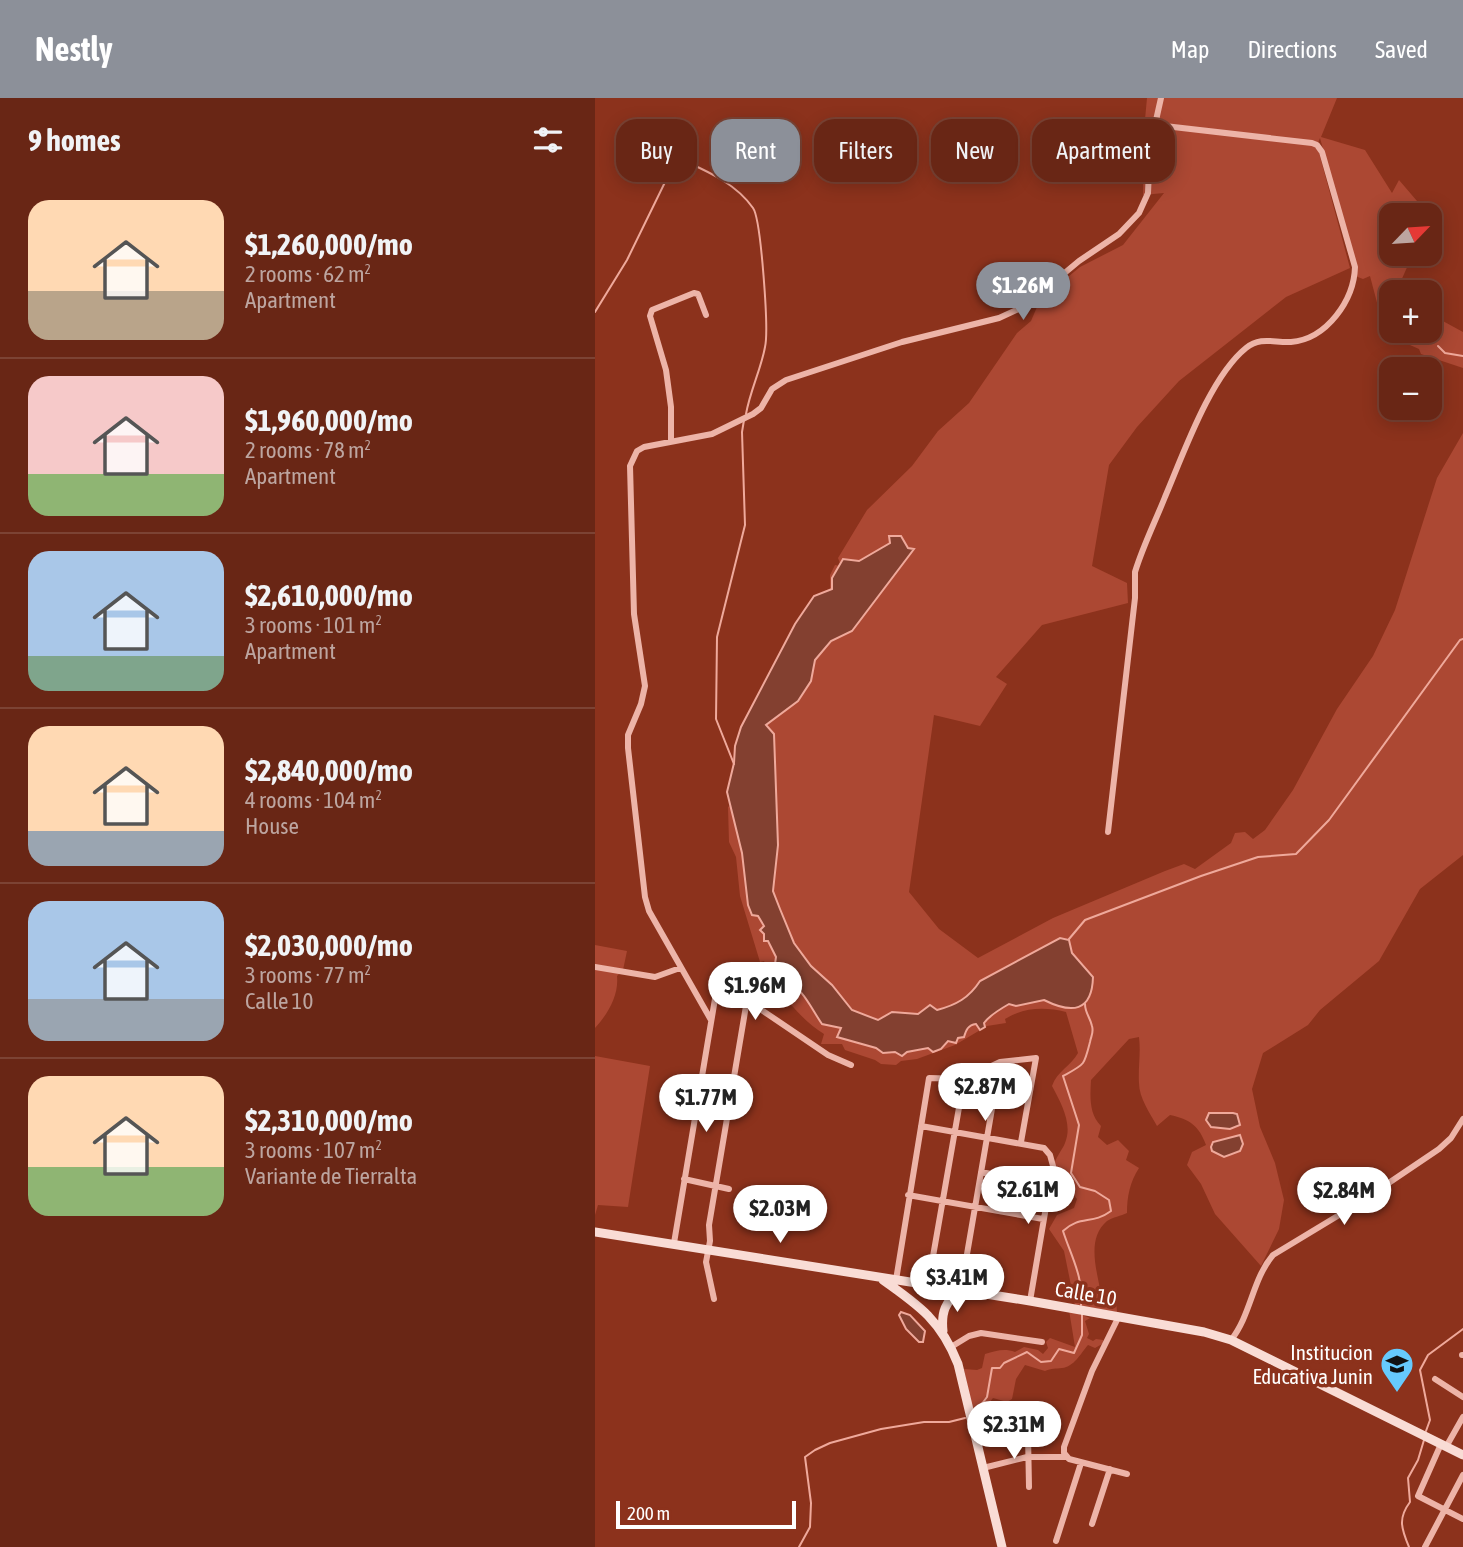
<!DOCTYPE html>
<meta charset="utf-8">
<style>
body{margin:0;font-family:"Asap Condensed",sans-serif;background:#6e2e1e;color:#f1f3f6;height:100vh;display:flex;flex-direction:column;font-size:26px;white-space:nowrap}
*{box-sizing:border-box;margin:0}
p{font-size:23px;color:#bda5a0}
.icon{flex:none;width:38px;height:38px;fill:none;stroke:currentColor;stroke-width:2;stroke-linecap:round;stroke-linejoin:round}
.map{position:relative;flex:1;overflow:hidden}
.drawer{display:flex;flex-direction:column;background:#692615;width:595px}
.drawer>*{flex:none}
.top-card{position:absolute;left:21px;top:21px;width:665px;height:63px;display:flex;gap:14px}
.needle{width:46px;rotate:65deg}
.tools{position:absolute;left:784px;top:105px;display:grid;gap:14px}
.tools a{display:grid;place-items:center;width:63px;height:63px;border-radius:14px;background:#692615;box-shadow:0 4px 18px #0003,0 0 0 2px #7c4334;font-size:35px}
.scale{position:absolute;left:21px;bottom:18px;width:180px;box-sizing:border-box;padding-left:7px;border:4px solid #fff;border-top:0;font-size:19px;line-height:24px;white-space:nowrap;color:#fff;-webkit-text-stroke:5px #8c321c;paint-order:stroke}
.price{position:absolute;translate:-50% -60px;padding:0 16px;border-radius:24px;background:#fff;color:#222;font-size:23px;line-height:46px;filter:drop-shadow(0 2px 4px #0008)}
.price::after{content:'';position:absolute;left:50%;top:42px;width:21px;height:16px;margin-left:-10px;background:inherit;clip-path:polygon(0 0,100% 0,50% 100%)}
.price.on{background:#8c9099;color:#fff}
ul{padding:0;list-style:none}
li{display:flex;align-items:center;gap:21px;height:175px;padding:0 28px}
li+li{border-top:2px solid #7c4334}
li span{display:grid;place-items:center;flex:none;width:196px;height:140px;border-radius:21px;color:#555}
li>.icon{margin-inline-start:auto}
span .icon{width:84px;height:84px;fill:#fffc;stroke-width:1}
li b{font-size:30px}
h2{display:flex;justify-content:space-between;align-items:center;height:84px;padding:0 28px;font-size:30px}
.tag{padding:0 24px;border-radius:21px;background:#692615;box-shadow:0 4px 18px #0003,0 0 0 2px #7c4334;font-size:24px;line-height:63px}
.tag.on{background:#8c9099;color:#fff}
header{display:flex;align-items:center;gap:42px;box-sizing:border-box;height:98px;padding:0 35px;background:#8c9099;color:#fff}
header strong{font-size:33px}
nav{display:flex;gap:38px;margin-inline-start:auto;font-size:24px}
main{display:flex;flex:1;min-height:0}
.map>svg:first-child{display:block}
.green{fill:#ac4833}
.water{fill:#834030;stroke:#efa99b;stroke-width:2}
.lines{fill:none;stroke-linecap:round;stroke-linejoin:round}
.stream{stroke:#efa99b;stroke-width:2}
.street{stroke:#edb4a8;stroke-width:6}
.secondary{stroke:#f9dcd5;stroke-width:9}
.labels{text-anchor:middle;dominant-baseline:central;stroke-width:7;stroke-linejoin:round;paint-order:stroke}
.street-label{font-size:21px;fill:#fff;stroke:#8c321c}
.poi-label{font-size:21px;fill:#fff;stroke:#8c321c;text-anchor:end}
</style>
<header>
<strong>Nestly</strong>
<nav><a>Map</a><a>Directions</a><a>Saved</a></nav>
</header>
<main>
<section class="drawer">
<h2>9 homes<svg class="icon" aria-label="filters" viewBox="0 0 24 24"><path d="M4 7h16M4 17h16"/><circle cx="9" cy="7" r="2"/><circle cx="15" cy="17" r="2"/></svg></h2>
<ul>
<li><span style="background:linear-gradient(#ffd9b3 65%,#b9a48a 0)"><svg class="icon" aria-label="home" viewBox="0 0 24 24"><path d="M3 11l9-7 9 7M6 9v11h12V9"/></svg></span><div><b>$1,260,000/mo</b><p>2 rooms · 62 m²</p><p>Apartment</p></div></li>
<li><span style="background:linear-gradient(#f6c9c9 70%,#8fb573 0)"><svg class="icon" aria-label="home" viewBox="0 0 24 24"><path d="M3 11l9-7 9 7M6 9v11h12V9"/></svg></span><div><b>$1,960,000/mo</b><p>2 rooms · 78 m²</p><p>Apartment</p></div></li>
<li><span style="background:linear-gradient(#a9c7e8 75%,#7fa58c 0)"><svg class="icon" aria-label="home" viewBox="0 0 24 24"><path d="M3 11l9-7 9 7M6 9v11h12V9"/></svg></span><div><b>$2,610,000/mo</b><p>3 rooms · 101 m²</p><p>Apartment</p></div></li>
<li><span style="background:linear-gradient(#ffd9b3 75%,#9aa5b1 0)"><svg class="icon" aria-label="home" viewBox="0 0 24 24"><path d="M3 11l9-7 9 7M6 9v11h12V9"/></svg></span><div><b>$2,840,000/mo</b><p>4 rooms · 104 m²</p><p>House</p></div></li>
<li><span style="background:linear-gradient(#a9c7e8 70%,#9aa5b1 0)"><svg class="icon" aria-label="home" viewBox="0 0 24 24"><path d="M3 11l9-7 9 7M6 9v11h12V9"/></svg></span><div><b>$2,030,000/mo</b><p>3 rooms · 77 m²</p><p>Calle 10</p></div></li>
<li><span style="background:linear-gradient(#ffd9b3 65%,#8fb573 0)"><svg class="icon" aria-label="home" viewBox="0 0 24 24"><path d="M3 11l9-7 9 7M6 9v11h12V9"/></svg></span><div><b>$2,310,000/mo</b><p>3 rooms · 107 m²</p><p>Variante de Tierralta</p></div></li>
</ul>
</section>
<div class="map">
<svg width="868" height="1449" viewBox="0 0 868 1449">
<rect width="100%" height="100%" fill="#8c321c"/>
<path class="green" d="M552,0h190l-16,39 44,13 27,43 7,-13 30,35h-38v39h22l-17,38h-5v38l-7,-16h-4l-10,-38 -7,3 -8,-3 1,-9 -36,-129 -3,7 33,123 -64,29 -107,84 -42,46 -28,38 -17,101 35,17 1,20 -86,22 -46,52 11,7 -27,42 -46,-11 -25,177 30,37 39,29 75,-40 112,-47 19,-7 11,5 36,-26 4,-10 10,-1 8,7 12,-9 28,-40 44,-81 36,-53 22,-46 42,-132 26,-45v422l-43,34 -41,72 -59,49 -12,15 -45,28 -11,36 8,38 15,36 9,37 -5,29 -18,37 -46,-52 -14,-30 -14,-19 5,-13 14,-7c-7,-19 -16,-26 -36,-30l-13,11c-7,-13 -18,-28 -18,-43 -1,-15 2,-30 0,-46l-10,2 -38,41c-1,17 -2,34 10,46l-3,11 9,8 11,-5 11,11 -3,9 13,8c-9,14 -12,28 -12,45 -6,3 -14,4 -20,8 -20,17 -11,46 -7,68l16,10 1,13 -42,-7 -11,-54 -15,-22 8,-14 17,-7 3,-9c-6,-8 -21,-20 -23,-30 -1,-9 8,-18 11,-26 8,-19 -4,-40 -13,-57 5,-15 19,-20 26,-33l-12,-41c-21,-5 -41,-5 -61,7l1,4 -19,3 -32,19 -38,14 -16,2 -5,4 -15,-1 -6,-4 -30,-10 -3,-6h-21l3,-10c-27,-17 -47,-45 -60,-73l-4,1 -20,-66 -4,-39 -7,-15 -1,-35 10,-7 13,-60 70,-143 9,-7v-15l5,-10 6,1 -3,-8 29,-48 45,-44 26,-35 31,-28 48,-70 14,-12 9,-21 40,-33 43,-22 41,-52 -21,2 1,-65z
M835,216l33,18v36l-42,-14 -2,-5 -18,-8 -9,-10h38z
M0,847l32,6 -4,19 -6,6c2,19 -9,38 -22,52z
M0,958l55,10 -22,141 -30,-2 -3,10z
M474,1212l21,8 -5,3 4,13 -2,4 6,3 3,-2 7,1 1,3 -9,5 -7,-3c-7,8 -14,22 -26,23 -7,1 -10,0 -17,3l-20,-6 -9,14 -4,20 -5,3 -14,-4 -18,23 -11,-52 13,1 5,-2 3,-14c11,-3 19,-6 30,-2l9,-5 14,3 5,4 5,-6 -2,-6 4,-4 25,9z"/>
<path class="water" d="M294,438h12l7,12 6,1 -62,82 -21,10 -16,19 -4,21 -13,20 -32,24 8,9 4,111 -5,46 7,18 14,34 17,23 21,19 20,25 26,10 14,-8 26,2 12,-9 7,5c19,-5 32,-12 43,-29l80,-43 9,2 3,13 21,24c-1,35 -21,37 -49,23l-28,6 -7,-2c-7,4 -20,12 -25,19l1,4 -5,3 -4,-6c-8,1 -10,6 -12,13l-6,1 -2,5 -8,-2 -7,8 -8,3 -5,-4 -21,4 -5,4 -7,-4 -12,1 -7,-5 -39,-11 4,-9 -19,-4c-10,-14 -20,-38 -37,-43l1,-9 -11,-8 1,-7 -8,-16h-4v-7l-4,-4 4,-4 -6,-10 -6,-1 -4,-10 -6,-52 -15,-61 7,-29 1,-17 6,-19 54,-103 19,-28 18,-7v-11l11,-19 16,2 31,-18z
M614,1015h24l4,1 3,11 -10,4 -19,-2 -5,-7z
M645,1037l3,9 -3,7 -16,6 -12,-6 -1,-4 2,-5z
M306,1214l9,3 15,16 -2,11h-4l-13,-13 -7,-14z"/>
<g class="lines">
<path class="stream" d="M0,214l32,-52 42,-86 18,-12c24,11 50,23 66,46 8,11 16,122 12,139 -4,22 -15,44 -19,67
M843,248l7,7 18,3
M139,666l-18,-45 1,-82 28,-112 -3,-93 2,-12
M474,841l16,-19 116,-44 57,-19 38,-3 33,-34 131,-180 3,-1
M486,1207c3,-27 -10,-49 -18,-74 17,-16 29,-6 48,-20l-2,-11 -14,-9 -15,-4 -9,-14 8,-48 -16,-49c22,-12 21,-10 27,-34 1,-6 4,-9 2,-16 -2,-9 -7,-13 -7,-22
M380,1315l12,-16 5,-29h8l4,-5 23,-11 14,10 10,-1 8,-12 15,4 8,-18v-21
M831,1333l4,-11 -10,-50 8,-15 35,-26
M204,1449l11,-20 1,-24 -6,-46 10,-7 15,-7 51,-14 43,-7h25l16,-4
M814,1449c-8,-19 -11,-29 1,-45l-2,-24 10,-18 6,-20"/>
<path class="street" d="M76,343v-34l-5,-37 -16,-54 2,-6 42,-17 4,1 8,21
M513,734l27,-234v-26c8,-26 20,-50 30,-75 18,-42 45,-120 81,-149 15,-12 28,-5 45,-6 36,-3 63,-42 64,-75l-33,-115 -5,-7 -5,-2 -156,-18
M0,869l60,10 25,-9
M116,922l-62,-109 -4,-14 -17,-149v-13l13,-31 4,-18 -11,-72 -4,-148 7,-15 7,-4 68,-13 41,-20 8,-6 11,-19 14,-9 116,-38 97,-24 26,-12 54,-45 40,-27 20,-21 9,-20 2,-46 11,-49
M326,1028l123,22 6,7 3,11 -23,135
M386,1074l68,13
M89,1081l45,10
M313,1097l135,24
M79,1145l43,-256h5l16,7 90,61 23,10
M301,1182l33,-202 35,1 36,-17 36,-4 -15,84
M333,1187l36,-206
M366,1191l39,-227
M119,1201l-8,-37 4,-21 -1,-16 38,-225
M524,1218l-27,55 -28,76v6l5,6 58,15
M636,1242c20,-25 21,-60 42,-85l86,-52 80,-54 12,-11 12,-19
M356,1249l18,-11 12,-3 61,9
M867,1257h1
M840,1281l28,18
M433,1337l1,52
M846,1346l-23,52 45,23
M851,1349l17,-30
M388,1370l44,-11h39
M497,1426l18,-55
M461,1443l25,-78
M830,1449l38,-72"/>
<path class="secondary" d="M0,1134l435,69 174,31 27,8 232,115
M288,1182c37,26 58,41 75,84l44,183
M348,1233c-2,-19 2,-29 18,-42"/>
</g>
<defs>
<symbol id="school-pin" viewBox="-11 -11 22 30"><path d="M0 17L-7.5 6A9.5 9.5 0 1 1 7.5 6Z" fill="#66cafd" stroke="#8c321c"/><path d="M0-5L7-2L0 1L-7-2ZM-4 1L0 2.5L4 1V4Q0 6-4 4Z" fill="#111"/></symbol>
</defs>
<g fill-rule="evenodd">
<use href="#school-pin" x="783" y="1247" width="38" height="52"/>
</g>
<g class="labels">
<g class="street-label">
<text transform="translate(491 1195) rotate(10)">Calle 10</text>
</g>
<g class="poi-label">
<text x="778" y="1254">Institucion<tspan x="778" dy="24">Educativa Junin</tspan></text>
</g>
</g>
</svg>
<div class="tools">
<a><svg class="needle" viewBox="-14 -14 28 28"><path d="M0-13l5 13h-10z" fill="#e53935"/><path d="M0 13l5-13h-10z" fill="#bda5a0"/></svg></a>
<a>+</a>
<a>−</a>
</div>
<div class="scale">200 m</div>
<b class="price on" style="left:428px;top:224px">$1.26M</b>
<b class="price" style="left:160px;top:924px">$1.96M</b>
<b class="price" style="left:390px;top:1025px">$2.87M</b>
<b class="price" style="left:111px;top:1036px">$1.77M</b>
<b class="price" style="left:433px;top:1128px">$2.61M</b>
<b class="price" style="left:749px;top:1129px">$2.84M</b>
<b class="price" style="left:185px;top:1147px">$2.03M</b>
<b class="price" style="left:362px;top:1216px">$3.41M</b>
<b class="price" style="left:419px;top:1363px">$2.31M</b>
<div class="top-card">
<a class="tag">Buy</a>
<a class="tag on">Rent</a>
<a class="tag">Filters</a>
<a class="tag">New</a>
<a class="tag">Apartment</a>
</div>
</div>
</main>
